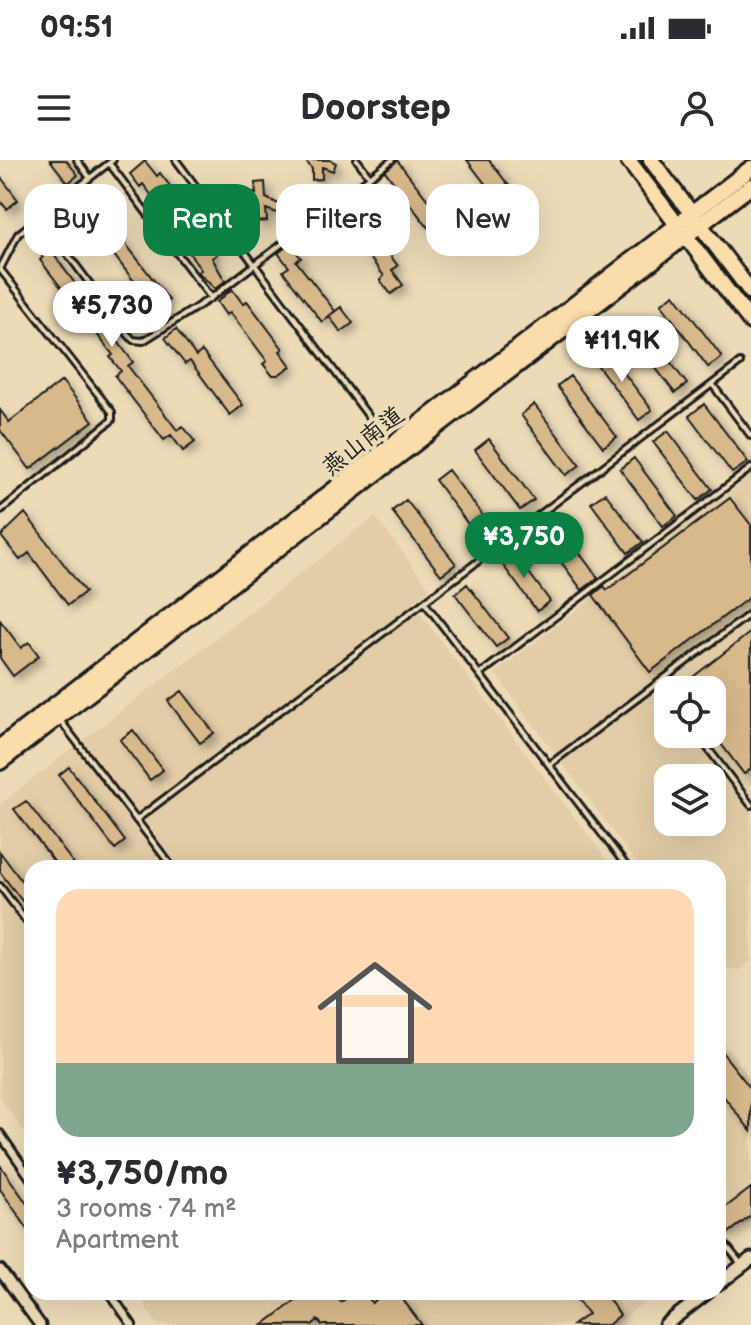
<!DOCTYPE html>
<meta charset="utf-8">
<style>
body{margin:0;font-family:"Balsamiq Sans","LXGW WenKai TC",sans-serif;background:#f2f2f3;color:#2b2b33;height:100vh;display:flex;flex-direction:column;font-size:30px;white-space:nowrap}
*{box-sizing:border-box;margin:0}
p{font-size:26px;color:#7c7c81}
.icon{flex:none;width:44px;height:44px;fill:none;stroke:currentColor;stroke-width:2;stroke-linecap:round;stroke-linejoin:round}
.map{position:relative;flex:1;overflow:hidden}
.drawer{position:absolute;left:24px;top:700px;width:702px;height:440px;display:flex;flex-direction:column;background:#fff;border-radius:24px;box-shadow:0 8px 32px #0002}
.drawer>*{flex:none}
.banner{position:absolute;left:24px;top:24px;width:704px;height:72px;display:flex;gap:16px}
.controls{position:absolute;left:654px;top:516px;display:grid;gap:16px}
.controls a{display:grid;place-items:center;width:72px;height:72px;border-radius:16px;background:#fff;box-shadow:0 8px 32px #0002;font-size:40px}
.price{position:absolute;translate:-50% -68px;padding:0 18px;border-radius:28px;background:#fff;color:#222;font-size:26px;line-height:52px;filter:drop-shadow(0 2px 4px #0008)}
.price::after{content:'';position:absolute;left:50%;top:48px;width:24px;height:18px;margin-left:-12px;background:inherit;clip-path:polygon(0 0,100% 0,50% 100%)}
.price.current{background:#0b8043;color:#fff}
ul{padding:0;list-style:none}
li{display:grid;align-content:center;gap:16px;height:424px;padding:0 32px}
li+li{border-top:2px solid #e1e1e2}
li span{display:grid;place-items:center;height:248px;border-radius:24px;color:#555}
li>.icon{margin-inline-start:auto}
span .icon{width:144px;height:144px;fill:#fffc;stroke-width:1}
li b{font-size:34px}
.pill{padding:0 28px;border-radius:24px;background:#fff;box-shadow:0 8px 32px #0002;font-size:28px;line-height:72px}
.pill.current{background:#0b8043;color:#fff}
.status{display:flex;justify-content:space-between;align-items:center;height:56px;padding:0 40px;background:#fff;direction:ltr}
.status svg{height:22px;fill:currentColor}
header{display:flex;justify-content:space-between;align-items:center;height:104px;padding:0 32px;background:#fff;font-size:36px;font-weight:700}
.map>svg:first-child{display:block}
.built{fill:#e3cda8;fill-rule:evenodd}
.building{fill:#d8b98c;stroke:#1c1c1c;stroke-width:2;filter:url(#shadow)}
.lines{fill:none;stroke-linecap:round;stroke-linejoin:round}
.service-casing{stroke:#1c1c1c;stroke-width:10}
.pedestrian-casing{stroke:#1c1c1c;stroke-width:12}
.minor-casing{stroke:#1c1c1c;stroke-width:15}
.tertiary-casing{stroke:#1c1c1c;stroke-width:17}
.primary-casing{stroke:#1c1c1c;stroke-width:20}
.service{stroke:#eddbb8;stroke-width:4}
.pedestrian{stroke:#eddbb8;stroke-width:6}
.minor{stroke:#eddbb8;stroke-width:9}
.tertiary{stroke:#eddbb8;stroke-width:11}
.primary{stroke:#fbddab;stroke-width:14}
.labels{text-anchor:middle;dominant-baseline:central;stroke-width:8;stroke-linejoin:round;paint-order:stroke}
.street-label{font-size:24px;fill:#1c1c1c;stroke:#eddbb8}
</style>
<div class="status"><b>09:51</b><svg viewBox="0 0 49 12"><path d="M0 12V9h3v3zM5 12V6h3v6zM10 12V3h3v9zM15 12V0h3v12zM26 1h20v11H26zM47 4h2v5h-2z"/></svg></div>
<header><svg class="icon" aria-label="menu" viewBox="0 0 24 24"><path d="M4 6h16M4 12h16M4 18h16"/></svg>Doorstep<svg class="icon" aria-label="person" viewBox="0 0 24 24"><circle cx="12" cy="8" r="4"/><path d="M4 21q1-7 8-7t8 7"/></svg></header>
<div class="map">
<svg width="751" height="1165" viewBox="0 0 751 1165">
<defs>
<filter id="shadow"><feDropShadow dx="5" dy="5" stdDeviation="4" flood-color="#0004"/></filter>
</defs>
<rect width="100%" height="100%" fill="#eddbb8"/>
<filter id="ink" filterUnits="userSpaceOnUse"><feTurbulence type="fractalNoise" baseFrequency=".0125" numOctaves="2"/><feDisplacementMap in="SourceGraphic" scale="16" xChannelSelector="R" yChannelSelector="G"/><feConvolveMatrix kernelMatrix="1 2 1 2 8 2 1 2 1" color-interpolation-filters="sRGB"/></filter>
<g filter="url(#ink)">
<path class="built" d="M751,316v485l-12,9 -21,-4v-98h-78l-145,-195zM668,530h44v44h-44zM668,618h44v44h-44z
M375,356l55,73 -18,14 201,265h-581v275l-32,-46v-293z
M718,876l33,43v142l-33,25z
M135,1132h523l-43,33h-457z"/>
<path class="building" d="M50,0h16l12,15 -10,8z
M305,0h25l6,3 -3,8 -11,-4v12l-10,1v-11z
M397,0l49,64 7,-4 11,15 -13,10 -11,-15 -7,4 -48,-63z
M467,0h22l28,36 -14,11z
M145,1l12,15 3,-3 36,47 -3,3 24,31 -5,4 13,23 -10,8 -17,-17 3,-2 -24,-35 3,-2 -37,-49 -3,3 -10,-13z
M0,16l18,24 -11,9 -7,-8z
M265,22l1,16 15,7 -4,8 -11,-4 1,12 -10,1 -1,-11 -15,-12 4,-9 11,4 -1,-11z
M88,35l81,105 -13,10 -81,-106z
M340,46l12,14 -12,10 -12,-15z
M359,55l39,51 -6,4 11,15 -12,9 -11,-14 4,-4 -39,-50z
M44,73l11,15 -4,3 82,111 -5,4 49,64 6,-4 12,16 -12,9 -12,-16 -7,5 -49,-64 6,-5 -11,-14 3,-2 -73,-95 3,-3 -11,-14z
M290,84l11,14 -5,3 39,50 -13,11 -39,-51 6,-4 -11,-14z
M232,129l11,15 4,-3 36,48 -3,2 11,15 -13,9h-6l-9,-11 4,-3 -37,-49 -4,3 -9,-13z
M674,134l48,63 -14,10 -47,-63z
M341,147l12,16 -12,9 -12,-16z
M640,162l47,62 -12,9 -47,-61z
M176,169l20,27 6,-5 41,54 -13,10 -40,-54 -5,3 -20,-26z
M605,188l47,62 -13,10 -47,-62z
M570,216l47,61 -14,10 -46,-61z
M62,221l31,40 -63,48 -30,-39v-20l9,12z
M534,244l46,61 -14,10 -45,-60z
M704,244l44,58 -16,11 -43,-57z
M668,271l44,58 -14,11 -45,-58z
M489,279l45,61 -14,10 -45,-60z
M634,298l43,58 -14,10 -43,-57z
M448,310l46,60 -14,10 -45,-60z
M605,333l38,49 -15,11 -37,-50z
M730,338l21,27v71l-101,76 -57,-77 11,-9 3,4z
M406,340l50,64 -15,11 -49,-64z
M25,353l60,79 -17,13 -39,-52 -9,7 -19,-24z
M554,359l44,59 -16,12 -44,-59z
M512,390l38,51 -13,10 -38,-51z
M467,424l41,54 -12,9 -41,-53z
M0,460l21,28 8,-6 10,14 -26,20 -13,-18z
M751,472v137l-7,5 -32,-42v-42h-36z
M182,531l32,42 -14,10 -32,-42z
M133,570l30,40 -13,10 -30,-40z
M69,607l56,74 -10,8 -56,-74z
M26,641l51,67h-18l-45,-59z
M0,692l32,43v19l-32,-42z
M718,887l33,42v42l-33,-42z
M0,1005l32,46v24l-32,-46z
M751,1028v28l-24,18 -9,-12v-9z
M307,1132h26l8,10 13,-10h10l8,11 14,-11h11l25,33h-100l-4,-5 -6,5h-49z
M571,1132h32l17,23 -12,10h-35l15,-11z"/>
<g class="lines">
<defs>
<path id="service" d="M77,0l13,18
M176,0l214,285
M357,0l13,17
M109,3l102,135
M40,57l85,114 8,9 10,1 68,-43 181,-138
M0,109l112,143v8l-112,91
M0,109l18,-35 95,-74
M712,224l39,52
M425,443l203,265
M480,514l271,-206
M658,523l10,14
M60,560l113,148
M697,574l54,71
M549,605l202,-152
M136,660l604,-457
M0,726l32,43
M718,1075l23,29"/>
<path id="pedestrian" d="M0,974l32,46
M109,1132l23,33"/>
<path id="minor" d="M0,1110l40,55"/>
<path id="tertiary" d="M718,1124l33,-25
M665,1165l43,-33"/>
<path id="primary" d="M628,0l123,162
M651,0l100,132
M0,587l751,-579
M0,602l751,-576"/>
</defs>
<use href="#service" class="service-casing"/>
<use href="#pedestrian" class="pedestrian-casing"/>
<use href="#minor" class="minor-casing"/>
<use href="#tertiary" class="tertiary-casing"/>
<use href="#primary" class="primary-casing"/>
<use href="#service" class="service"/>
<use href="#pedestrian" class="pedestrian"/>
<use href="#minor" class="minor"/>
<use href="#tertiary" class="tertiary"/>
<use href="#primary" class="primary"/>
</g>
</g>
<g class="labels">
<g class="street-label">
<text transform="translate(363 281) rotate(-38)">燕山南道</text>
</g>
</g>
</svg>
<div class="controls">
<a><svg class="icon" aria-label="locate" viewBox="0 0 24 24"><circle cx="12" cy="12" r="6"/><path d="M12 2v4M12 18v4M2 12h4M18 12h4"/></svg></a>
<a><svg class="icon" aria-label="layers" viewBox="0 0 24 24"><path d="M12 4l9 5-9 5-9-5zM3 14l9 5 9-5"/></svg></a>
</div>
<b class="price" style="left:112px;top:189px">¥5,730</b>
<b class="price" style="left:622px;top:224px">¥11.9K</b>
<b class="price current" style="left:524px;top:420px">¥3,750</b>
<div class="banner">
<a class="pill">Buy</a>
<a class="pill current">Rent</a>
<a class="pill">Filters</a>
<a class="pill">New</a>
</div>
<section class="drawer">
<ul>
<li><span style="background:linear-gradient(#ffd9b3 70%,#7fa58c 0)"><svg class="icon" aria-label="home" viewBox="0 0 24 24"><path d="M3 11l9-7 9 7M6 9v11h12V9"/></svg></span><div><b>¥3,750/mo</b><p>3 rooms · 74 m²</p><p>Apartment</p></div></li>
</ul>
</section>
</div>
